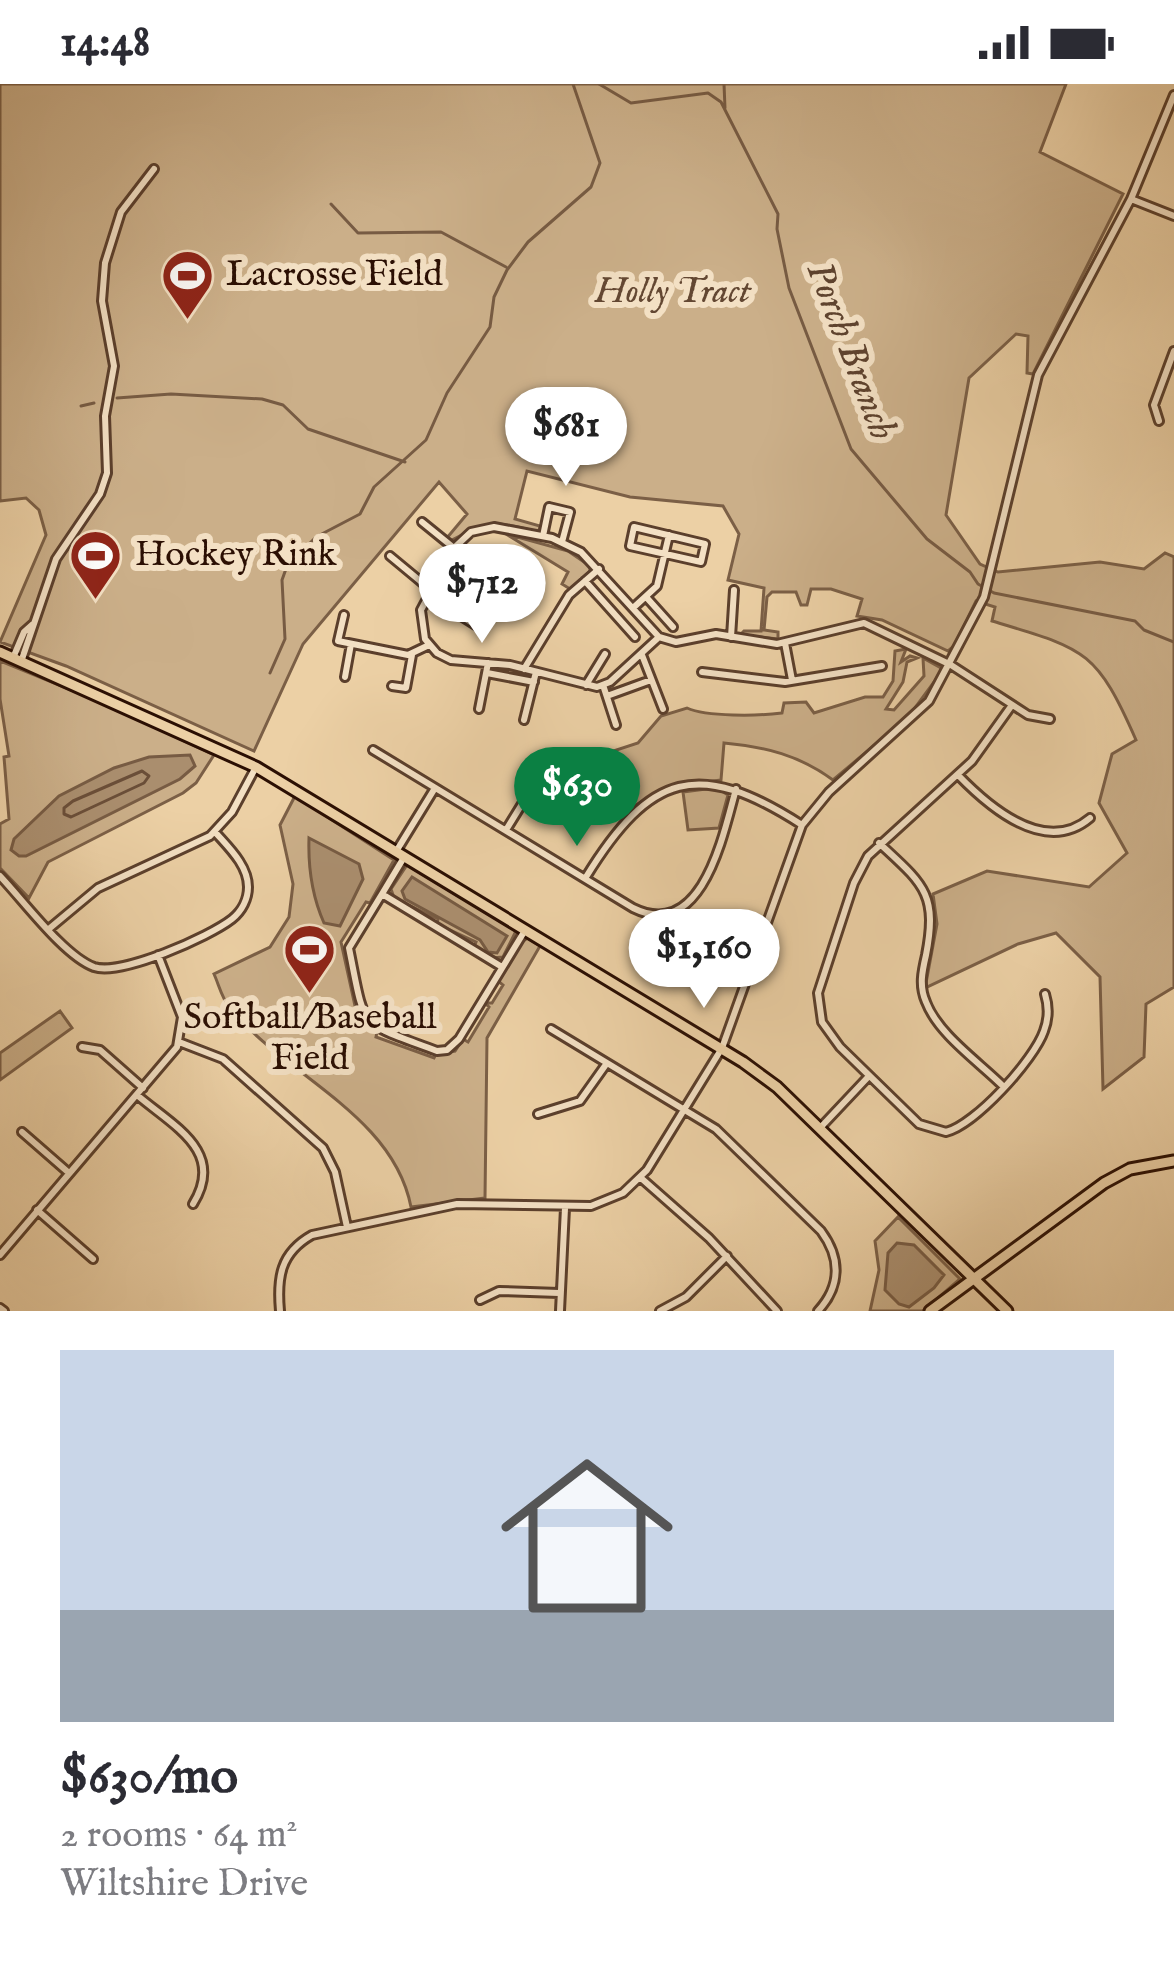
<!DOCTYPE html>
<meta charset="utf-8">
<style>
body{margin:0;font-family:"IM FELL English",serif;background:#f2f2f3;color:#2b2b33;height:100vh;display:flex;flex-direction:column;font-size:45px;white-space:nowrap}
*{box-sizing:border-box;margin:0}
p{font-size:39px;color:#7c7c81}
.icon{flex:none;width:66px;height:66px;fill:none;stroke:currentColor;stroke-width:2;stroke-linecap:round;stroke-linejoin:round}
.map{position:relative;height:1227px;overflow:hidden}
.drawer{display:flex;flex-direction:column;background:#fff;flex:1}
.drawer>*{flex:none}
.price{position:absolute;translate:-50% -102px;padding:0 27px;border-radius:42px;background:#fff;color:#222;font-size:39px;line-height:78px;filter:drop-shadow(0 3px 6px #0008)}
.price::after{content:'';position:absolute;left:50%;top:72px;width:36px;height:27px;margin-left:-18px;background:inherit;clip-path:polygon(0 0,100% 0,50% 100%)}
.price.on{background:#0b8043;color:#fff}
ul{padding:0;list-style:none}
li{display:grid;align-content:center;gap:24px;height:636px;padding:0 60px}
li+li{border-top:3px solid #e1e1e2}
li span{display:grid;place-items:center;height:372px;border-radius:0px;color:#555}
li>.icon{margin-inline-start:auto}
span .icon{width:216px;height:216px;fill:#fffc;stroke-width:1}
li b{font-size:51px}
.status{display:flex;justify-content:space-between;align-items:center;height:84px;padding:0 60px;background:#fff;direction:ltr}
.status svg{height:33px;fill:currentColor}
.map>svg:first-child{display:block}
.green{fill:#cbaf89;stroke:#7b5f46;stroke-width:3}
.water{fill:#aa8e6e;stroke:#775b43;stroke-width:3}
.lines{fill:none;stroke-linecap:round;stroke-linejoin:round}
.shore{stroke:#6a4e38;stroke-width:3}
.stream{stroke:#775b43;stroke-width:3}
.minor-casing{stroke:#5b3f2c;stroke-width:12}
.major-casing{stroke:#2b0f03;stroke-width:15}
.minor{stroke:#f3e0c4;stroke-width:6}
.major{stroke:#ecd0a5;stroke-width:9}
.labels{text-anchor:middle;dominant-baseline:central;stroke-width:12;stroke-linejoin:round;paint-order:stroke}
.poi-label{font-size:36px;fill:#2b0f03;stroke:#f3e0c4;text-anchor:start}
.park-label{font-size:36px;font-style:italic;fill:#634732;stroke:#f3e0c4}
.water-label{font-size:39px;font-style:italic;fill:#5e422e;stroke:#f3e0c4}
</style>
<div class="status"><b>14:48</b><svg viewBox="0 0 49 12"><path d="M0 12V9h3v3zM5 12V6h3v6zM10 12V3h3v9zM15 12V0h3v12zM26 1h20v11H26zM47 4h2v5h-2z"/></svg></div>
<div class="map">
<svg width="1174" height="1227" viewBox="0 0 1174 1227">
<rect width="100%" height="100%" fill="#ecd0a5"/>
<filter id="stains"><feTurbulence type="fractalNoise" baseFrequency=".00167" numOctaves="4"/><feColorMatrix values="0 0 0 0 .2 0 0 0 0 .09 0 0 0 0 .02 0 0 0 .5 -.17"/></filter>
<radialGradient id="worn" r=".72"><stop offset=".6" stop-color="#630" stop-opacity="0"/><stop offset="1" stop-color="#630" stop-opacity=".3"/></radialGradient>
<path class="green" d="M0,0h1066l-26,68 83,42 -90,180 -6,-1 1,-37 -12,-2 -47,44 -23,137 34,49 18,8 102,-10 44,7 21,-16 9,4v430l-28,17 -2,53 -41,32 -3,-112 -44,-44 -38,11 -91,43 -1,-4 11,-59 -4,-30 54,-23 102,16 38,-34 -28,-50 13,-49 24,-14c-40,-91 -51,-91 -144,-119l3,-14 -19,-6 -22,45 -6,5 -66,-31 -25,-4 5,-17 -31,-10h-20l-4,16h-6l-5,-13h-24l-5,5 -3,33 14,2v7l-38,-4 4,-4h17l3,-43 -36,-8 11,-46 -16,-28 -93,-9 -103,-26 -12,48 25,7 -1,6c-47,-11 -47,-13 -89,9l-4,-2 21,-25 -28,-32 -136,162 -49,107 -188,-85 -66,-24 46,-107 -7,-25 -13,-12 -26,3z
M506,450l62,17 22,15v5l-20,18 -8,-5 6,-12z
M906,565l-5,13 9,-6 7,2 -10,4 -4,20 -17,27 8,1 30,-34 -1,-18 18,10 -1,6 -31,42 -76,64c-34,-25 -67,-33 -109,-37l-3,37 -53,7 -34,19 -33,-51 37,-12 23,-27 26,-8c20,9 71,8 95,5l2,-10 22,-1 8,11 51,-16h18l10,-16 2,-30z
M0,577l103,42 111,52 -18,28 -13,10 -135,69 -19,36 -29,-30v-44l9,-5 -5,-62 5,-1 -9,-57z
M706,705l14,1 8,5 -9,33 -31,2 -5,-38z
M295,712l99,64 -24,43 -4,-1 -25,40 16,73 20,17 -1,5 58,21 2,-4 19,-3 8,-12 5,3 21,-35 -4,-4h7l11,-18 -5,-4 25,-40 5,-3 12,8 -53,92 -2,160 -74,9c-18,-93 -126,-131 -181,-199 -8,-9 -11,-23 -16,-34l56,-27 19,-30 4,-33 -13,-59z
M407,781l109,66 -13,26 -11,1 -18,-11 2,-5 -39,-18 1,-5 -44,-21 -3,-9z
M60,927l12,17 -72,52v-27z
M898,1133l62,62 -37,32h-53l9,-41 -4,-29z"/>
<path class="water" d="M190,671l5,11 -15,13 -154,77h-7l-8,-6 3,-11 45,-43 55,-28 35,-11z
M309,754l50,26 4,15 -23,47 -16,-3c-12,-27 -16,-55 -15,-85z
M412,793l95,59 -10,17 -9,-1 -8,-12 -75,-41 -3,-8z
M897,1159l17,2 30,30 -10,13 -25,19 -10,-3 -14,-14 3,-37z"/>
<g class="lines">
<path class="shore" d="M142,687l7,5 -5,7 -73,34 -7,-3v-6l9,-7z"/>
<path class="stream" d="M599,0l32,19 77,-10 13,9 57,112 -1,15 12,59 62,161 76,90 43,33 8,12 16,9 141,28 9,9 30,12
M724,0l1,24
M331,120l27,29 83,-1 65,35
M117,314l54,-4 91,5 21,6 25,24 97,33
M81,322l13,-3
M270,589l15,-34 -3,-59 5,-14 29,-29 44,-23 14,-27 52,-47 21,-47 43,-66 4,-30 13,-27 21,-28 63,-55 9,-24 -27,-79"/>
<defs>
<path id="minor" d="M1131,115l43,17
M1159,337l-5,-16 20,-54
M422,438l32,26
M634,443l71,17 -4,18 -71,-16z
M543,452l6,-29 21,5 -8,30
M390,472l41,34
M494,478l16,11 -33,53 -16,-10z
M443,485l51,30
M585,497l50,56
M647,514l26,29
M633,524l24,-22 12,-51
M344,531l-6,26 70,14 21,-10
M659,553l-78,-85 -29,-14 -58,-11 -23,5 -17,16 -33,62 4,29 12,14 14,7 59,5 87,22 13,-5 49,-45 17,5 40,-8 61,10 87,-21 87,42 77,50 22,4
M731,553l3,-47
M785,559l7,37
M642,571l21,54
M13,574l11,-26 9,-8
M21,578l35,-103 44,-65 7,-21 -2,-57 9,-50 -12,-65 3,-38 16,-51 33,-43
M524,585l45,-74 30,-26
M702,588l83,10 97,-16
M487,589l47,9
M345,593l6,-33
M586,601l19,-31
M603,601l13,40
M392,602l14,2 6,-33
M607,612l44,-16
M1012,621l-40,56 -104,95 -14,27 -36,110 4,29 18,25 79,77 27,8c29,-7 88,-72 98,-101 5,-13 5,-24 1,-37
M479,625l9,-46
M524,636l12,-48
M373,666l260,158c69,34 90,-72 103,-119
M958,691c31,32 87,81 132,43
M506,746l29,-47
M879,759c44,41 59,50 47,112 -4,17 -7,31 0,47 12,32 53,60 77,84
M397,766l38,-62
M403,775l-21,35 120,73
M0,792c23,24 64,80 94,91 27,9 115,-30 138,-48 10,-8 16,-20 16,-32 0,-22 -20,-40 -33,-55
M586,793c64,-104 112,-119 216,-52
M382,810l-33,54c17,84 8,73 88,103l10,-1 12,-11 65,-107
M675,828l13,38
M50,844l48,-40 112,-52 22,-24 24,-45
M551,945l165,100 105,102c20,27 20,55 -3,80
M179,958l44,17 100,89 12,24 12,55
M82,963l18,3 43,38
M137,1011c36,31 89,56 56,109
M538,1030l42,-13 27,-38
M820,1044l49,-52
M22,1048l47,41
M641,1094l68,60 68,73
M37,1126l56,49
M0,1171l177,-208 5,-30 -24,-62
M480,1216l19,-9 60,2
M0,1224l4,3
M280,1227c-3,-33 0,-58 32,-76l145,-31 134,2 32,-13 24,-23 75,-122 80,-223 27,-33 100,-91 55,-104 54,-222 93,-176 43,-104
M560,1227l5,-103
M660,1227l26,-14 41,-41"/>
<path id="major" d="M0,568l256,115 487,295 34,25 230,224
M930,1227l174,-128 26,-14 44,-8"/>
</defs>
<use href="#minor" class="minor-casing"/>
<use href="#major" class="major-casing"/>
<use href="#minor" class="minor"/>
<use href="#major" class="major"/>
</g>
<defs>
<symbol id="stadium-pin" viewBox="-11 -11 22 30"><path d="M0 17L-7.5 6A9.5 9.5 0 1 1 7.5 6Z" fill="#8f2418" stroke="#f3e0c4"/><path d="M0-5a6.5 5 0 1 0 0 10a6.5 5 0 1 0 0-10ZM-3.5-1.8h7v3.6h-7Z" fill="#fff"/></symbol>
</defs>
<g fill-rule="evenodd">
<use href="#stadium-pin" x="158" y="162" width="59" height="81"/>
<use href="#stadium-pin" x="66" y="442" width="59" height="81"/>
<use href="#stadium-pin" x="280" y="836" width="59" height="81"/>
</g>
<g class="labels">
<g class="poi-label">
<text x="226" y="191">Lacrosse Field</text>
<text x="135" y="471">Hockey Rink</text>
<text x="310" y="934" text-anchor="middle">Softball/Baseball<tspan x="310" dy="41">Field</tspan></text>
</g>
<g class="park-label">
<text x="673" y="208">Holly Tract</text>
</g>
<g class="water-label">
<text transform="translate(850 267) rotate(69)">Porch Branch</text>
</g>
</g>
<rect width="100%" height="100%" filter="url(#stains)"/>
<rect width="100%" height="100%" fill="url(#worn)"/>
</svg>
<b class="price" style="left:566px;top:405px">$681</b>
<b class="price" style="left:482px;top:562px">$712</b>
<b class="price on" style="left:577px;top:765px">$630</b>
<b class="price" style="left:704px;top:927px">$1,160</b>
</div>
<section class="drawer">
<ul>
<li><span style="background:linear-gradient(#c9d6e8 70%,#9aa5b1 0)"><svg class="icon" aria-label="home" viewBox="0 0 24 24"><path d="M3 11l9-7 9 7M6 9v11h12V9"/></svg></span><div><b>$630/mo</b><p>2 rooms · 64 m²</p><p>Wiltshire Drive</p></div></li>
</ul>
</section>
